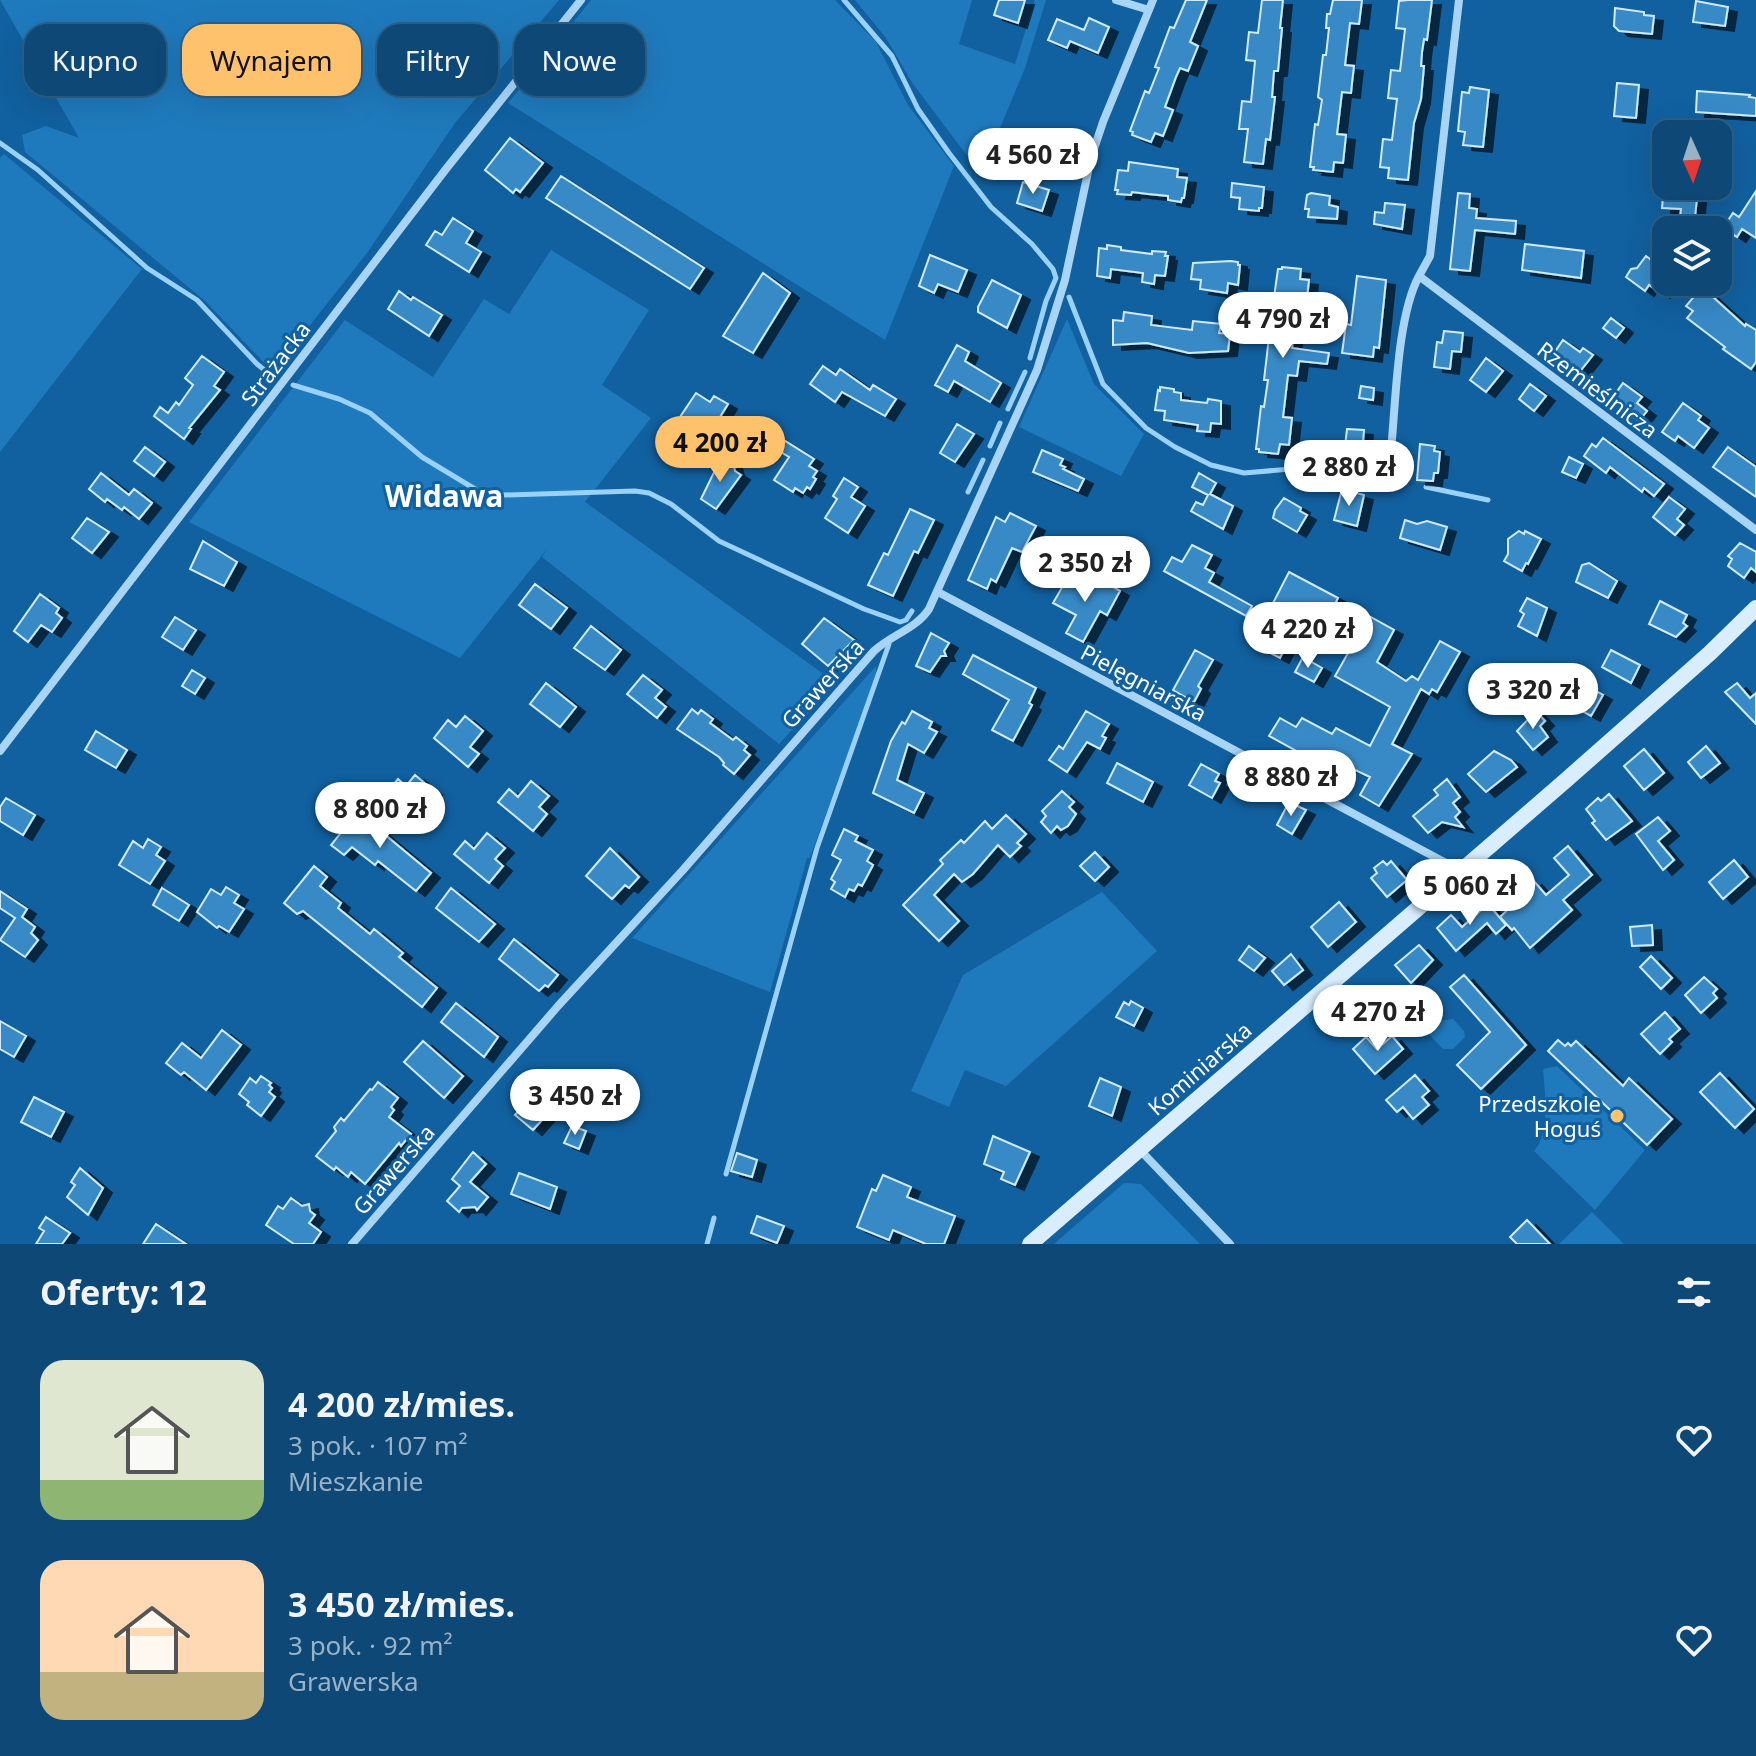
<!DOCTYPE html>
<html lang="pl">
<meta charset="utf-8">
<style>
body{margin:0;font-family:"Noto Sans",sans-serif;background:#164f7c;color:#f1f3f6;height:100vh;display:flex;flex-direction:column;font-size:30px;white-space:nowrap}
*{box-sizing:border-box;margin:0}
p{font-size:26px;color:#9ab2c6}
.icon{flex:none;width:44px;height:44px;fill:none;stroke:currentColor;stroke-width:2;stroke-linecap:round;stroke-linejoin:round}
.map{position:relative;height:1244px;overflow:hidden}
.drawer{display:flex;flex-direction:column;background:#0d4877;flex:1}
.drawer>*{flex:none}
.banner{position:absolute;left:24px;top:24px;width:800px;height:72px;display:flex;gap:16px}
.needle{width:52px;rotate:177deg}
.fabs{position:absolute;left:1652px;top:120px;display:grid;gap:16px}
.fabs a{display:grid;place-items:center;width:80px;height:80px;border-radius:16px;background:#0d4877;box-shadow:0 8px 32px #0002,0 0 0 2px #2d6089;font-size:40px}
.price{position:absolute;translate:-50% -68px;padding:0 18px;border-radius:28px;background:#fff;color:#222;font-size:26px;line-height:52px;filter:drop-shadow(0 2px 4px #0008)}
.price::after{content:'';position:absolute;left:50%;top:48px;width:24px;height:18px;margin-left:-12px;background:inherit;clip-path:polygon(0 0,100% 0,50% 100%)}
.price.active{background:#ffc26c;color:#111}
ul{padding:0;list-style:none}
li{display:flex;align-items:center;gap:24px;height:200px;padding:0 40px}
li span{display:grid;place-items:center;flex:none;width:224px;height:160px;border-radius:24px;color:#555}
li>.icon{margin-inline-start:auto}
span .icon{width:96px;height:96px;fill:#fffc;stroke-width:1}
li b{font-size:34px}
h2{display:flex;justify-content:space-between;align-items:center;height:96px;padding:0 40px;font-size:34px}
.tag{padding:0 28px;border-radius:24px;background:#0d4877;box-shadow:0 8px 32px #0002,0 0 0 2px #2d6089;font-size:28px;line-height:72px}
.tag.active{background:#ffc26c;color:#111}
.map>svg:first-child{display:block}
.green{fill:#1f7abd}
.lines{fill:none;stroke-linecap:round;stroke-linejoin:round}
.stream{stroke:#9ad1f8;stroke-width:5}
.building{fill:#398ac7;stroke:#d1ebfe;stroke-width:2;filter:url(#shadow)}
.street{stroke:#a8d4f5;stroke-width:8}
.secondary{stroke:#d8edfe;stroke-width:16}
.poi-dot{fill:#ffc26c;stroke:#11609f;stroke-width:3}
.labels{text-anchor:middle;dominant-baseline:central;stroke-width:6;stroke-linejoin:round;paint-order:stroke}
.street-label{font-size:22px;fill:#fff;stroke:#11609f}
.poi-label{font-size:22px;fill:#fff;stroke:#11609f;text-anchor:end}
.district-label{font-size:30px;font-weight:bold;fill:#fff;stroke:#11609f}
</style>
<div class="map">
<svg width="1756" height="1244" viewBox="0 0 1756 1244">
<defs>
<filter id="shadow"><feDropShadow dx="9" dy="5" stdDeviation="0" flood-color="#0009"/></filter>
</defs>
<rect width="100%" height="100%" fill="#11609f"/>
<path class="green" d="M0,0h559l-104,123 -88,130 -75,95 -17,26 -71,-74 -179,-148 -3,-17 24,-9 33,12z
M591,0h244l41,42 32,63 46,61 -69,174 -377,-237z
M855,0h117l-13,44 56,20 20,-64h11l-21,68 -44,106 -68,-90 -27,-46z
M4,154l138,115 -142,183v-294z
M551,250l98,60 -47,75 49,33 -66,84 251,181 -57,61 -237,-187 5,-8 -87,109 -271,-136 156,-202 88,57 51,-78 25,15z
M1067,319l27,65 50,50 -23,42 -102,-49z
M876,666v10l-66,182h-3l-37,134 -138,-54z
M1102,892l55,59 -151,135 -41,-16 -16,37 -38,-16 52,-116z
M1453,1019l11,12 1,6 -12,12h-10l-24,-25z
M1557,1066l88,84 -50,60 -61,-59c16,-17 11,-60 9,-82z
M1124,1183l17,1 59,60h-146z
M1592,1212l32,32h-65z"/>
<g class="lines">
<path class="stream" d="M844,0l48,56 26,53 31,44 42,54 41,37 21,25 3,9 -10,23 -16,57
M0,143l38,27 109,98 50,32 60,64 16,13
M1069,297l34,87 43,44 29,19 36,18 33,8 71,-6 68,12
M293,385l46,14 31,14 52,44 53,32
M1008,409l17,-37
M990,446l10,-23
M1426,487l62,13
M968,492l15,-32
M489,493l16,2 130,-4 14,2 22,11 48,37 145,68 36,13 6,-2 6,-9
M726,1174l91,-326 72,-204
M707,1244l7,-26"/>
</g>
<path class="building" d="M999,0h26l-7,23 -24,-8z
M1186,0h21l-17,42 8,4 -10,25 -8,-3 -4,9 -11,30 8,3 -10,26 -8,-3 -4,9 -19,-7 1,-3 -3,-1 15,-40 4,2 10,-25 -4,-1 15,-40 4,1z
M1262,0h21l-3,28h2l-4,43h-4l-2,26h3l-5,43 -4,-1 -3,25 -19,-2 4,-33h-9l3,-28 9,1 4,-41 -9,-1 3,-28 9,1z
M1333,0h29l-3,24 -9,-1 -5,42 9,1 -2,17 -1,10 -9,-1 -5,42 9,1 -3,28 -9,-1 -1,10 -20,-2 1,-3h-4l5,-43 3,1 4,-25 -4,-3 5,-42h3l3,-27h-3l1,-14h3z
M1408,0h24l-5,40 -3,-1 -2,13 -1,14h3l-3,33 -7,24 -6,57 -20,-2 1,-10 -9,-1 3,-28 9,1 5,-41 -9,-1 3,-28 9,1 5,-42 -9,-1 3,-27z
M1696,1l32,6 -3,19 -32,-4z
M1615,8l29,4v3l10,1 -2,18 -33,-3 -5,-5z
M1089,18l20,9 -11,26 -28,-12 -3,7 -19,-8 9,-21 27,11z
M1617,83l22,2 -3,33 -22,-2z
M1470,87l19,3 -6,57 -20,-2 2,-13 -7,-1 4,-39 7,1z
M1697,91l53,4 -1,2 7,1v18l-60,-4z
M1022,131l44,13 -7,21 -43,-13z
M510,138l33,25 -23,29 -4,-3 -3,4 -28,-23z
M1129,162l49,7 -1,8 10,1 -3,20h-2l-1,4 -13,-2v-4l-20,-2 -16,-2 -1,3 -14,-1 1,-4h-3l3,-20 10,1z
M561,176l143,92 -14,21 -144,-91z
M1023,182l26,8 -7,21 -25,-8z
M1232,183l32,4 -2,21h-3v3l-20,-2 1,-11 -9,-1z
M1664,186l34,3 -3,28 -15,1 1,-9 -19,-1z
M1756,191v47l-14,-9 -5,8 -14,-9 10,-15 6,4z
M1311,193l19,3 -1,9 9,2 -1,12 -29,-2 1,-8h-4l2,-14z
M1458,193l12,1 -1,14 8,1 -1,9 40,3 -1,13 -40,-4 -5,41 -20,-2z
M1385,203l20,2 -3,24 -28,-5 1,-12 9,1z
M453,218l20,13 -7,12 15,9 -12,20 -43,-27 9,-14 7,4z
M1525,244l59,7 -3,27 -59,-8z
M1107,245l14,2v3l31,4v-3l14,1 -1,4h3l-3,20 -10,-1 -1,9 -12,-2 1,-9 -32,-4 -1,9 -13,-2 2,-28 8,1z
M930,255l37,15 -9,22 -20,-8 -4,9 -15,-7z
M1646,256l20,15v15l-5,7 -12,-8 -4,6 -19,-14 5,-8 6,-1z
M1231,261l7,1v3h2l-2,20 -10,-2 -1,10 -27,-4 1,-9 -10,-1 2,-16z
M1282,267l19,2 -1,10 9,1 -3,28 -9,-1 -5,41 37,5 -2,11 -28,-3 -2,15 -9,-1 -5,42 9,1 -3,27 -9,-1 -2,10 -19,-2v-3h-3l5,-43 3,1 4,-27h-4l5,-43 3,1 3,-14 1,-12 -4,-1 6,-42h4z
M763,273l27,20 -37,60 -30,-17z
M1357,276l29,4 -7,68 -5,-1 -1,10 -31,-4 4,-29 5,1z
M992,280l29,15 -14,33 -29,-16v-5z
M1702,287l43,39 1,-2 10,6v32l-5,7 -28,-20 2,-2 -38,-29 6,-7 -7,-5z
M399,291l12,9 2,-3 29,18 -13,21 -41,-27z
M1124,312l28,4 -1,9 41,5 1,-9 28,3 -2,9 11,1 -2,17 -39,2 -42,-10 -34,2v-25l10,1z
M1611,318l13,10 -8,10 -13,-10z
M1444,331l19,2 -2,19 -9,-1 -2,18 -16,-2 3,-25 5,1z
M1563,340l17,12 3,-4 10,7 -15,19 -26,-18z
M957,345l12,7 -4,9 36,22 -11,19 -36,-21 -6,11 -13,-7z
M202,356l22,16 -10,14 6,4 -31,38 2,1 -7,10 -30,-23 6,-9 8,6 8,-11 3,3 14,-20 -8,-7z
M1486,358l17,13 -17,21 -16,-12z
M823,366l13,9 4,-6 30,21 3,-5 23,14 -11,17 -43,-24 -7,10 -25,-18z
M1623,383l19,14 -5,6 10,8 -8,10 -28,-21z
M1530,384l16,12 -12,15 -15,-12z
M1361,386l13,2 -1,12 -14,-2z
M1160,387l14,2v3l7,1v7l26,3 1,-4 13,2v23l-10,-1 -1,9 -13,-1 1,-6 -34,-5 1,-9 -10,-1 3,-20 2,1z
M696,393l14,9 4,-6 14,8 -26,42 -14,-9 5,-8 -15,-9z
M1683,403l18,13 -3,4 11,8 -15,20 -16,-12 -3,5 -13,-9z
M750,419l64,40 -5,7 8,5 -4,6 3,2 -6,10 -3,-2 -4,6 -8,-5 -2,4 -19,-12 15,-23 -46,-28z
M957,424l17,10 -19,28 -15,-9z
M1347,429l17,1 -1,12 8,1 -1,15 -26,-3z
M1603,438l61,46 -10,12 -10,-8 -2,4 -32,-25 -4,6 -22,-17 8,-12 4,3z
M1420,444l15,2 -1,5 6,1 -2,21h-4l-1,8 -16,-1z
M145,447l20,15 -11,14 -20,-15z
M1728,447l28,20v30l-43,-30z
M1042,450l21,9 -3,6 5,2 -2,2 21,10 -6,12 -45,-19z
M1569,457l14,7 -7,14 -14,-6z
M719,462l6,3 8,-2 2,8 6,4 -25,34 -15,-10z
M101,473l28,22 5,-6 18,14 -13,16 -15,-12 -2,3 -15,-11 -2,3 -16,-13z
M1199,473l17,10 -6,11 23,12 -10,23 -32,-18 5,-9 7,3 5,-10 -16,-8z
M844,478l14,9 -7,10 14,9 -17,27 -23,-15 12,-19 -4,-3z
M1342,489l22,6 -7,31 -23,-6z
M1669,497l16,12 -8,10 7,6 -9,10 -22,-18z
M1284,498l17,10 -1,3 7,4 -10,17 -24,-14 2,-8z
M910,509l24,11 -16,33 -4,-2 -21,45 -25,-11 16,-32 4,2z
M1010,513l26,13 -14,26 -10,-4 -16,34 -5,-3 -4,10 -19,-9 28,-63 9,5z
M87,518l22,14 -17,21 -20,-15z
M1405,520l12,4 10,-3 20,6 -7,23 -40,-12z
M1519,531l5,3 1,-3 16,8 -13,25 -2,-1 -4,8 -18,-10 4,-7v-15z
M203,541l34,21 -13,24 -34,-17z
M1740,543l16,9v20l-5,-4 -7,10 -16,-12 4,-7 -4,-3z
M1192,545l20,10 -7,13 9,5 -5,9 43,24 -6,10 -82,-45 8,-14 10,5z
M1589,563l28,18 -9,17 -32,-16 6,-17z
M1289,572l49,26 -9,18 -22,-11 -27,53 -28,-14z
M1068,577l22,12 7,-11 23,13 -13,24 -7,-4 -17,31 -17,-9 10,-18 -23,-12z
M535,584l32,24 -16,21 -32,-24z
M40,594l19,14 -3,5 6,5 -10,14 -11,-7 -13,17 -14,-11z
M1527,598l20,10 -10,28 -19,-10 6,-12 -4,-3z
M1660,601l27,14 -4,8 4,3 -11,11 -27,-13z
M1369,616l25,14 -17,32 29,19 6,-5 6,4 22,-39 20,11 -23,40 -5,-3 -3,5 -8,-5 -29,55 20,10 -33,52 -19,-11 10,-18 -23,-11 -5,10 -73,-40 11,-18 16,9 6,-9 30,16 4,-6 34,18 20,-39 -55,-31z
M175,617l21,13 -13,20 -21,-13z
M824,618l30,22 -26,26 -26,-22z
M591,626l30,24 -16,20 -31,-22z
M931,633l18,10 -5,8 2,5h-5l-11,16 -14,-6z
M1195,650l18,10 -15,26 3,3 -7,13 -21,-12z
M1611,650l29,15 -9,18 -29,-16z
M973,655l63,33 -7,15 3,2 -19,36 -21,-11 17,-30 -46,-26z
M1303,657l19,11 -8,14 -19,-10z
M192,670l13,8 -10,16 -13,-8z
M643,675l19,15 -7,8 11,9 -9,11 -30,-24z
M1530,678l13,6 -11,21 -21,-11z
M1578,681l25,14 -12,21 -29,-16z
M546,683l30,24 -16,20 -30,-23z
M1737,683l13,15 6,-5v31l-31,-32z
M692,709l6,5 3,-4 12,9 -3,4 23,17 3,-3 11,9 -3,4 6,5 -16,19 -11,-9 1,-2 -5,-6 -42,-28z
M912,711l20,11 -3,6 8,4 -13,21 -16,-9 -11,36 27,13 -10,20 -41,-20 18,-52 11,-19 3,2z
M1086,711l23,13 -7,12 4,2 -6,11 -13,-7 -20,30 -18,-12 10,-14 4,3z
M1536,711l9,10 -5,5 8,11 -15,13 -16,-19z
M465,716l18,15 -13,16 9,7 -11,13 -34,-29 14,-18 8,7z
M96,731l31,19 -11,18 -31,-18z
M1706,746l14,17 -19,15 -13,-16z
M1644,749l20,24 -20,17 -20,-24z
M1494,751l17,9 6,7 -31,25 -18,-18z
M1117,763l36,19 -10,20 -36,-19z
M1201,764l18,10 -4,7 5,2 -8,15 -23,-13z
M415,775l18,15 -13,15 9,8 -11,13 -35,-29 15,-18 8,7z
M1447,779l13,18 -7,6 7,9 -5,5 8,10 -21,-5 -14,11 -15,-17 25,-21 -4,-5z
M531,781l18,15 -10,11 8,7 -14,17 -35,-29 11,-13 9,8z
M1062,791l12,11 -5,5 7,7 -8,12 -7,4 -4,-4 -6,7 -10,-11 5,-6 -4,-5z
M1609,794l23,27 -26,19 -14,-17 3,-2 -9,-12 12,-11 3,3z
M6,798l29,17 -12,20 -23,-14v-14z
M1289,802l17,8 -14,24 -15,-9z
M361,808l13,11 -3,4 60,50 -15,18 -38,-30 -3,4 -23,-18 -8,8 -13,-10z
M1006,815l20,19 -9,9 4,3 -11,11 -12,-12 -25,29 -11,8 -8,-8 -20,21 25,26 -20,20 -36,-36 40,-41 -3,-4 21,-20 3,3 21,-22 7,8z
M1658,817l12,14 -12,10 16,19 -11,10 -27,-36z
M844,829l14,7 -3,5 18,9 -6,11 6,4 -11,21 -4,-2 -4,7 -5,-2 -4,8 -14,-8 4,-7 -4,-3 10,-19 -9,-5z
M487,833l18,15 -10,11 8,7 -14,17 -35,-29 11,-13 9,8z
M148,839l13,8 -5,8 9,6 -15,23 -31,-19 14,-24 10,7z
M1568,846l24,29 -29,25 9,10 -42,38 -16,-20 -2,2 -12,-13 18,-17 -12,-13 15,-12 8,9 4,-4 13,15 23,-20 -15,-17z
M610,848l29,29 -10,11 -4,-3 -13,14 -26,-23z
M1095,852l14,15 -14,14 -15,-15z
M1734,860l14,17 -25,22 -14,-17z
M1383,861l4,4 4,-4 16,19 -20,17 -16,-19 6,-5 -3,-5z
M314,866l13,11 -7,9 21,17 -3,5 32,26 4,-5 29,24 -4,4 38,31 -15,19 -119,-96 -6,3 -13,-11z
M226,887l13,8 -5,8 10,6 -15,23 -10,-6 -2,2 -20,-16 14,-23 10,6z
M162,888l27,17 -10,16 -26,-16z
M451,888l44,36 -16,18 -43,-34z
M0,891l27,18 -5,8 13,10 -4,6 7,7 -13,17 -25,-17 15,-22 -15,-10z
M1339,902l17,20 -28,25 -17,-20z
M1488,904l18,21 -10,9 -9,-11 -31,28 -19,-23 14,-13 11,12z
M1652,925l1,20 -21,1 -2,-19z
M514,939l44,36 -10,12 -3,-2 -6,6 -40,-32z
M1419,945l14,15 -22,23 -16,-18z
M1249,946l16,12 -11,13 -15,-11z
M1291,954l12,16 -19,15 -12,-14z
M1651,956l21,22 -11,11 -21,-22z
M1464,975l62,70 -45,44 -24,-24 33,-33 -40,-45z
M1704,977l13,12 -4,4 4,5 -16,15 -16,-18z
M1131,1001l12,7 -9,18 -18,-9 8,-15 5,3z
M456,1003l42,34 -14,20 -43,-35z
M1665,1012l15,17 -11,10 3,3 -12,12 -19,-20z
M0,1021l26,15 -12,21 -14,-8z
M222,1030l19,15 -35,45 -22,-18 -3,3 -15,-12 16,-20 19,15z
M1392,1036l11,13 -28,25 -22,-25 13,-12 11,12z
M1558,1040l7,6 3,-3 3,3 5,-5 47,45 6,-8 43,41 -25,26 -99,-94z
M423,1041l40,35 -19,22 -40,-36z
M1720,1073l34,36 -19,19 -35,-36z
M1415,1075l14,16 -7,6 7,8 -16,14 -10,-12 -6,5 -11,-12z
M261,1076l10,7 -2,2 3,3 -3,4 6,5 -14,19 -14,-11 2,-3 -10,-8 11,-16 6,5z
M1100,1078l21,9 -9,29 -23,-10z
M378,1082l20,16 -7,9 3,3 -5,7 22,17 -10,12 -2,-3 -34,41 -14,-12 -3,5 -12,-10 -2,3 -18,-14 20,-25 -2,-4 7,-9 3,3 26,-32 2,1z
M531,1096l18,16 -16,18 -18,-15z
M34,1097l30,15 -13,25 -30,-15z
M572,1126l14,5 -7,18 -15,-6z
M993,1136l37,16 -15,33 -14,-6 3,-7 -20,-8z
M473,1152l13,12 -16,18 18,15 -11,13 -2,-3 -13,1 -3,4 -12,-11 13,-15 -8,-7z
M737,1153l20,7 -5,17 -21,-6z
M80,1168l23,20 -15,27 -21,-18 8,-12 -4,-3z
M519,1173l38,14 -7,22 -39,-15z
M883,1175l28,12 -4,10 48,19 -11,28h-18l-33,-14 -4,10 -32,-13 15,-38 4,2z
M291,1198l11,8 7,-2 1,7 5,4 -6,8 12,9 -8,12h-19l-28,-19 12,-19 5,3z
M757,1216l27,10 -7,17 -26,-10z
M46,1217l24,16 -8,11h-26l8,-13 -5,-3z
M1527,1220l23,24h-33l-7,-7z
M156,1224l30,20h-43z"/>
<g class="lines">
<path class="street" d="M1116,0l33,10
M1459,0l-29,256 -11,20 337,254
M1394,466l-3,-16c5,-49 6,-133 28,-174
M938,592l523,279
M0,751l446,-582 135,-169
M1139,1149l91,95
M352,1244l206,-238 125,-136 191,-219c17,-16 42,-22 55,-42l108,-239 28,-90 26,-122 12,-36 50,-122"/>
<path class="secondary" d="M1030,1244l535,-463 145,-128 46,-45"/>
</g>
<circle class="poi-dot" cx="1617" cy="1116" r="8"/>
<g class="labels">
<g class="street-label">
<text transform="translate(275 363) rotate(-53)">Strażacka</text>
<text transform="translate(1598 389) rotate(37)">Rzemieślnicza</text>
<text transform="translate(1144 682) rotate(28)">Pielęgniarska</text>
<text transform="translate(822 683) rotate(-48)">Grawerska</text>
<text transform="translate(1199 1068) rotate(-41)">Kominiarska</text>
<text transform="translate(393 1169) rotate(-49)">Grawerska</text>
</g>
<g class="poi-label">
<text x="1601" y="1103">Przedszkole<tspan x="1601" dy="25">Hoguś</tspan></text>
</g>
<g class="district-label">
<text x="444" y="495">Widawa</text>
</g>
</g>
</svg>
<div class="fabs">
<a><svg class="needle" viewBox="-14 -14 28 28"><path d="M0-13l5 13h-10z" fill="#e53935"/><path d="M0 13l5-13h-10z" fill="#9ab2c6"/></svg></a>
<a><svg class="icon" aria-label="layers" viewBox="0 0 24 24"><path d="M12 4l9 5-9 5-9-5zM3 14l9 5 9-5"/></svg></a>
</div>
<b class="price" style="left:1033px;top:196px">4 560 zł</b>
<b class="price" style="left:1283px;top:360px">4 790 zł</b>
<b class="price active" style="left:720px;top:484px">4 200 zł</b>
<b class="price" style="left:1349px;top:508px">2 880 zł</b>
<b class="price" style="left:1085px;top:604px">2 350 zł</b>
<b class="price" style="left:1308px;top:670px">4 220 zł</b>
<b class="price" style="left:1533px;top:731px">3 320 zł</b>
<b class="price" style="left:1291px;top:818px">8 880 zł</b>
<b class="price" style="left:380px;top:850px">8 800 zł</b>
<b class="price" style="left:1470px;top:927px">5 060 zł</b>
<b class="price" style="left:1378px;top:1053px">4 270 zł</b>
<b class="price" style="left:575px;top:1137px">3 450 zł</b>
<div class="banner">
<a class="tag">Kupno</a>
<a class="tag active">Wynajem</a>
<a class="tag">Filtry</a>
<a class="tag">Nowe</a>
</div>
</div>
<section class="drawer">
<h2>Oferty: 12<svg class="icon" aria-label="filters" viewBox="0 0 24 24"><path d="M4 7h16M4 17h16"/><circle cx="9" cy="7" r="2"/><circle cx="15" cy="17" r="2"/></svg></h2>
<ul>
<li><span style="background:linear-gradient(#dfe7d0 75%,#8fb573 0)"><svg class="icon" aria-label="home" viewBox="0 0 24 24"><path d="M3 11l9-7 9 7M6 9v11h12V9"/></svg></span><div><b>4 200 zł/mies.</b><p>3 pok. · 107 m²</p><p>Mieszkanie</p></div><svg class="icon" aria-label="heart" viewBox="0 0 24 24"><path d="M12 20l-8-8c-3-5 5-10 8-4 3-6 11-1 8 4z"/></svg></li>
<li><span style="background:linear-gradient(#ffd9b3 70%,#c2b280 0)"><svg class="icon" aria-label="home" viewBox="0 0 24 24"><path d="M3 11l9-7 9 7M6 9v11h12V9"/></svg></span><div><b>3 450 zł/mies.</b><p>3 pok. · 92 m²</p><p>Grawerska</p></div><svg class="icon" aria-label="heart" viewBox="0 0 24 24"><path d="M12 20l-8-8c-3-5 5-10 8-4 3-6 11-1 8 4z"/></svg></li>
</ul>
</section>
